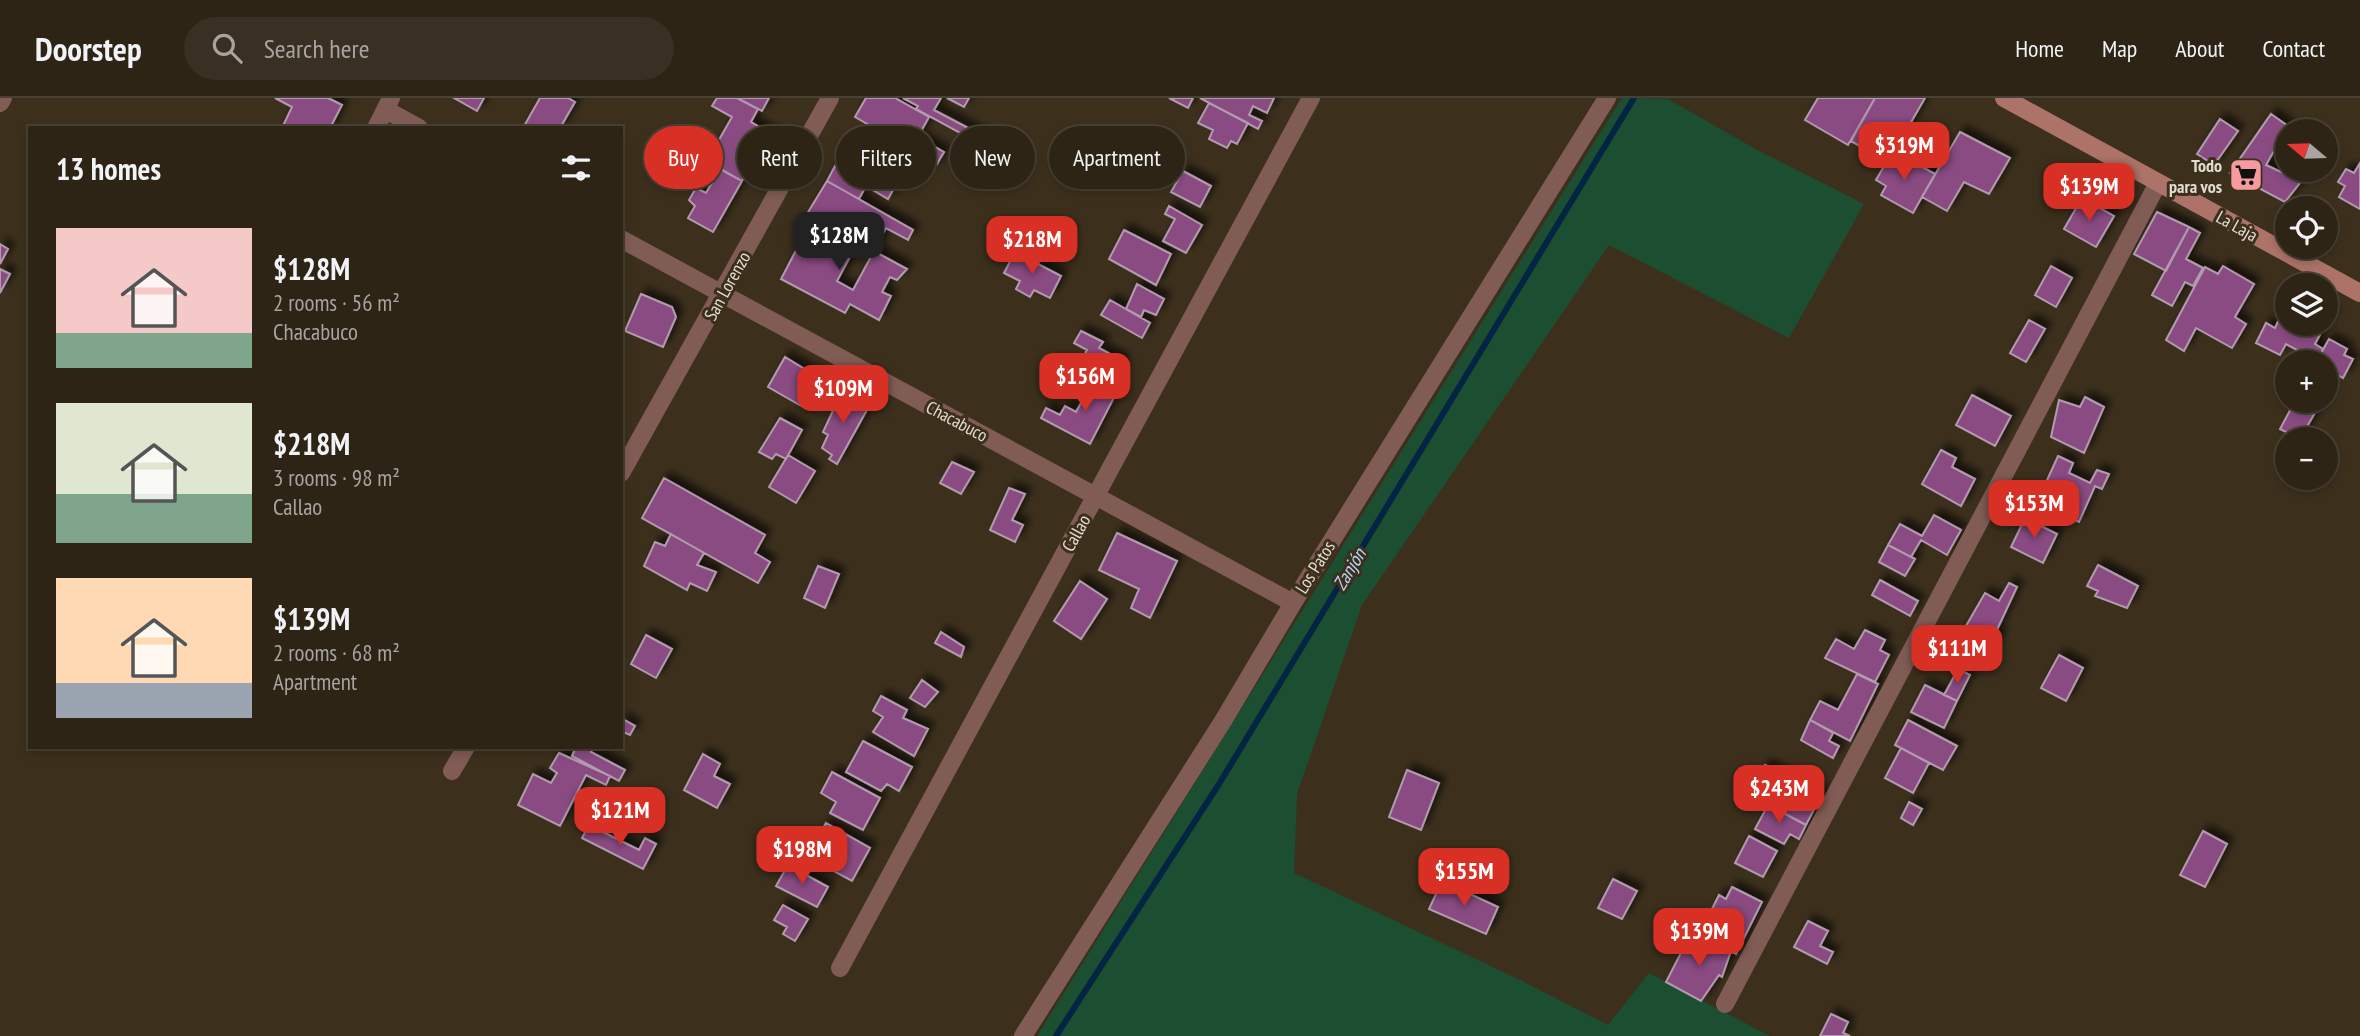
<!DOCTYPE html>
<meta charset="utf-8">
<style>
body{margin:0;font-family:"PT Sans Narrow",sans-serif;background:#393023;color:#f1f3f6;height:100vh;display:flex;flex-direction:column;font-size:26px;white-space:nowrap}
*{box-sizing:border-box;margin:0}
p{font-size:23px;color:#a7a4a1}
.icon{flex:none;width:38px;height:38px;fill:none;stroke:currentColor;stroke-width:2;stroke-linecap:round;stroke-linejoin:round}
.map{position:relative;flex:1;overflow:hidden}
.side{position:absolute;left:28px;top:28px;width:595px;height:623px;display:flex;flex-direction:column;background:#2d2416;border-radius:0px;box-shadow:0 4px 10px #0003,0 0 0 2px #484135}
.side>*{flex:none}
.hud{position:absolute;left:644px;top:28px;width:665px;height:63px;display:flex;gap:14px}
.needle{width:46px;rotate:289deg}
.fabs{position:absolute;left:2275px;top:21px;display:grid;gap:14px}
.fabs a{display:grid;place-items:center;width:63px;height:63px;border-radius:50%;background:#2d2416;box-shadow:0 4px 10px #0003,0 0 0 2px #484135;font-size:35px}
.price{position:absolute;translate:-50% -60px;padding:0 16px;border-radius:14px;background:#d93025;color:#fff;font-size:23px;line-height:46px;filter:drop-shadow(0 2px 4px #0008)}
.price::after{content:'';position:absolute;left:50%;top:42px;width:21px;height:16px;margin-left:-10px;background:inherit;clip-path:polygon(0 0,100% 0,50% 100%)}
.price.active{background:#222;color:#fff}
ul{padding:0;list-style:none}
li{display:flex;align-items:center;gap:21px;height:175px;padding:0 28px}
li span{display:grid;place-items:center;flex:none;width:196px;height:140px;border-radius:0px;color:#555}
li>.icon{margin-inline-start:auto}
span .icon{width:84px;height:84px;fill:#fffc;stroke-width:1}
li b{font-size:30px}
h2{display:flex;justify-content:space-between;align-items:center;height:84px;padding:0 28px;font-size:30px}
.pill{padding:0 24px;border-radius:32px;background:#2d2416;box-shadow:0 4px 10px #0003,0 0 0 2px #484135;font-size:24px;line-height:63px}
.pill.active{background:#d93025;color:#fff}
header{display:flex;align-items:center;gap:42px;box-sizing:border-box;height:98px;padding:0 35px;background:#2d2416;border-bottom:2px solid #484135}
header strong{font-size:33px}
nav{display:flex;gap:38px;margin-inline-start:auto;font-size:24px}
.search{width:490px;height:63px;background:#393023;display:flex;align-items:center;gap:18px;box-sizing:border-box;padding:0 24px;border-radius:38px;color:#a7a4a1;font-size:26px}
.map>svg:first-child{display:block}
.green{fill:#1c4e32}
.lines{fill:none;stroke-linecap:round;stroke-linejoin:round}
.stream{stroke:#032442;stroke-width:6}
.building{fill:#8a4b83;stroke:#b19bad;stroke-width:2;filter:url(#shadow)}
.street{stroke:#815c55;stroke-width:18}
.secondary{stroke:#ad7368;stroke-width:18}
.labels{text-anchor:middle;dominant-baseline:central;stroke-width:6;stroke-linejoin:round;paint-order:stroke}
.poi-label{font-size:18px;font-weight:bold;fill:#e3dcd0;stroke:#3c301d;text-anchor:end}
.street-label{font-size:18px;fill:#e3dcd0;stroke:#3c301d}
.water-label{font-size:19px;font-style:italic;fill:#b9d7f9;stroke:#3c301d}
</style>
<header>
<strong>Doorstep</strong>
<div class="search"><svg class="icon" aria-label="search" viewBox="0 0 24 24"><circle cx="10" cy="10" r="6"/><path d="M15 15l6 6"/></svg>Search here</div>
<nav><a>Home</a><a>Map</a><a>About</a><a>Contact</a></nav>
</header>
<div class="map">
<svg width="2360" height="938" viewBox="0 0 2360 938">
<defs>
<filter id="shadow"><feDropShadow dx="6" dy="-6" stdDeviation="3.5" flood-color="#0009"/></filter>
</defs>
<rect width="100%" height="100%" fill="#3c301d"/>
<path class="green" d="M1622,0l46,1 91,52 105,53 -75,134 -180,-93 -247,360 -65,189 -3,79 228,108 86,44 41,-52 121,63h-733z"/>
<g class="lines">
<path class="stream" d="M1056,938l163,-252 415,-686"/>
</g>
<path class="building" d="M328,0l14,7 -12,23h-48l10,-21 -17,-9z
M454,0h30l-7,13z
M540,0h28l7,4 -15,26h-37z
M717,0h20l21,11 -7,13 22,13 -6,10 -4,-2 -21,38 -35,-20 25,-44 -20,-11z
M737,0h32l-7,13z
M866,0h29l34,19 -11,20 26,15 -7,12 -82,-47z
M903,0h38l-7,12 74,39 -4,8 -88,-48 2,-3z
M947,0h22l-5,9z
M1169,0h24l-5,10z
M1200,0h74l-7,15 -14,-7 -4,9 13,6 -4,8z
M1818,0h57l-27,47 -43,-25z
M1875,0h50l-37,64 -37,-21z
M1209,5l39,20 -11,21 -6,-3 -4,7 -18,-9 4,-9 -15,-7z
M2271,16l17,12 -22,39 17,8 4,-6v3h23l-25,32 -55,-29z
M2220,21l18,12 -24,34 -17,-11z
M874,30l63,36 -7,5 -20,-10 -12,22 -36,-20z
M1960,34l50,26 -21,36 -25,-12 -17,29 -25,-14z
M1111,44l37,20 -10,19 -37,-20z
M843,53l55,30 -10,18 -22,-13 -7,13 -32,-18z
M1893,53l42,23 -22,39 -32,-18 5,-9 -10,-6z
M2360,65v46l-21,-12 6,-11 -7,-4 8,-13 8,4z
M720,71l22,12 -29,51 -25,-14 7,-12 -6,-6 7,-12 10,5z
M1183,73l28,15 -11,21 -29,-15z
M827,83l86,49 -5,10 -22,-12 -12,23 -67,-37z
M2082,100l32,18 -18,31 -32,-18z
M1169,108l33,19 -16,28 -23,-12 12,-22 -10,-5z
M2157,114l32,15 -23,44 -32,-17z
M813,120l45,24 -21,39 16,9 21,-39 33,18 -10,11 -7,-3 -8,15 9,4 -12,24 -29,-16 -5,9 -64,-34z
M2189,129l11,6 -14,26 17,9 -10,18 -8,-4 -13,24 -20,-11z
M1124,132l47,24 -15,31 -47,-26z
M0,146l8,5 -8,15z
M1015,154l46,24 -11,22 -16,-8 -4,7 -14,-8 4,-8 -16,-8z
M2051,168l21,12 -16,29 -21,-12z
M2223,168l31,18 -19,33 11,7 -14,24 -36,-20 -12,23 -18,-11 39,-73 13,7z
M0,171l10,5 -10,19z
M1137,186l27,15 -8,16 -12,-5 -3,7 -15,-8z
M641,196l31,13 4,10 -13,30 -38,-16z
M1110,202l40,23 -8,15 -41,-23z
M2326,213l5,3 -16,30 8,5 -7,13h-6l2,-4 -26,-14 -6,11 -24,-12 10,-20 9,5 7,-15 5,2v9h39z
M2029,222l16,9 -19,33 -16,-9z
M1081,233l22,11 -4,6 24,13 -10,19 -33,-18 7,-12 -13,-7z
M2329,241l18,10 -3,6 9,4 -10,19 -17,-10v-6h-10z
M785,259l36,22 -18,28 -35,-20z
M1108,279l13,7 -31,60 -49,-26 5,-10 14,7 5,-9 11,6 11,-20 10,5z
M842,293l26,17 -31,56 -8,-5 3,-4 -10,-7 6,-13 -5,-3z
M1972,297l39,21 -16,30 -39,-21z
M2085,299l19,10 -20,46 -33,-16 8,-37 21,7z
M2295,303h19l6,3 -20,35 -20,-10z
M780,320l22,12 -16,29 -10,-5 -4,5 -13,-7z
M1941,352l15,8 -4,9 23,12 -14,27 -39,-22z
M788,357l27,16 -19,32 -27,-16z
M2058,358l15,7 -4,10 21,10 7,-13 12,4 -7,15 -7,-3 -16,36 -34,-15 6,-14 -8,-4z
M952,364l22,10 -13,22 -21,-11z
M664,380l101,57 -10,18 15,9 -12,21 -116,-65z
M1009,390l16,6 -13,26 11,5 -8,17 -25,-12z
M1934,417l27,15 -14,25 -26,-15 -10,17 -23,-12 12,-21 22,12z
M2025,420l32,16 -14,29 -32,-16z
M1117,435l60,28 -27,57 -19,-10 8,-19 -40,-19z
M671,436l33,19 -7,12 19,7 -9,19 -17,-8 -3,7 -43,-24 11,-24 10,4z
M1888,447l27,14 -10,17 -26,-14z
M2098,467l40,21 -11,22 -32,-12 3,-5 -11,-5z
M818,468l21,8 -14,34 -21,-10z
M1880,482l38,21 -8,15 -38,-21z
M1080,483l27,18 -26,40 -27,-18z
M2009,485l8,4 -21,45 4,3 -7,12 -30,-16 22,-38 14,8z
M1865,532l20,10 -5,10 9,5 -14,27 -50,-24 11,-19 18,10z
M941,534l23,15 -3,10 -26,-14z
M646,537l26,14 -16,29 -25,-14z
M2059,557l24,13 -17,33 -25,-13z
M1958,571l12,6 -13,26 -13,-6z
M1857,576l21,10 -28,57 -40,-21 10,-19 18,9z
M922,582l16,12 -13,15 -15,-9z
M1925,587l32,16 -13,27 -33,-16z
M881,598l26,14 -4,8 25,11 -14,27 -41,-24 10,-15 -10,-6z
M621,620l14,8 -5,9 -9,-4z
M1810,622l23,13 -4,8 10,5 -6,12 -32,-18z
M1908,622l49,26 -14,24 -48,-25z
M863,643l49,26 -13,24 -12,-7 -6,7 -35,-19z
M576,649h17l-2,5 34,18 -6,11 -47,-25z
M1901,650l28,15 -16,30 -28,-15z
M559,655l51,23 -4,9 -20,-10 -26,51 -42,-21 15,-31 18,9 6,-10 -7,-5z
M703,656l17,10 -6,12 16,8 -13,24 -33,-18z
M1765,667l57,29 -16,31 -57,-31z
M1407,672l32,13 -18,47 -32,-13z
M832,674l48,26 -17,32 -33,-17 6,-11 -15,-9z
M1909,704l13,7 -9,16 -12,-7z
M1768,707l38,20 -7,14 -9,-5 -6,10 -29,-15z
M826,725l44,25 -18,33 -37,-20 4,-6 -8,-4z
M589,727l50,25 6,-12 11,6 -13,25 -61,-31z
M2203,733l24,13 -22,43 -25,-12z
M1749,738l28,15 -14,26 -28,-14z
M788,767l40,22 -11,20 -41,-21z
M1613,781l24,12 -15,28 -24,-11z
M1442,783l56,26 -12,27 -57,-25z
M1732,789l30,15 -26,52 -30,-16 11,-23 -6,-4 8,-16 7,4z
M783,807l25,14 -13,22 -12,-7 4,-7 -13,-7z
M1808,823l20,10 -8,15 13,6 -6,12 -33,-17z
M1703,838l28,15 -9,26 -3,-2 -18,26 -35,-19 20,-39 10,5z
M1831,916l17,8 -5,11 7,3h-30z"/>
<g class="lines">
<path class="street" d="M0,5l3,-5
M386,12l33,18
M376,30l15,-30
M621,141l672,364
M621,375l209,-375
M452,673l14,-24
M840,870l471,-870
M1725,906l433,-821
M1023,938l200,-315 70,-118 314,-505"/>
<path class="secondary" d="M2004,0l356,195"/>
</g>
<defs>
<symbol id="supermarket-square" viewBox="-11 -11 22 22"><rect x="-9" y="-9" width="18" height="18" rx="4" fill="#f59b9e" stroke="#3c301d"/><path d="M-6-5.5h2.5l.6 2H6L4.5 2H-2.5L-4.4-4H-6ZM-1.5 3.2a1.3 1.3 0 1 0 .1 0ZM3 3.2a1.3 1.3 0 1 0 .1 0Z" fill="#111"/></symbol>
</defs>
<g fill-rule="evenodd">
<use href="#supermarket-square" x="2227" y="58" width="38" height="38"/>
</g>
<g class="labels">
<g class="poi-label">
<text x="2222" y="67">Todo<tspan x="2222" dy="21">para vos</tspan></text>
</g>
<g class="street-label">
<text transform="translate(2237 128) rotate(29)">La Laja</text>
<text transform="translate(727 188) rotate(-61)">San Lorenzo</text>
<text transform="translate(957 323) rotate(28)">Chacabuco</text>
<text transform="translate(1076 435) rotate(-61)">Callao</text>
<text transform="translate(1315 469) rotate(-58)">Los Patos</text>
</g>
<g class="water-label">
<text transform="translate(1349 471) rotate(-59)">Zanjón</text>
</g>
</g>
</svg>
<div class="fabs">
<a><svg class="needle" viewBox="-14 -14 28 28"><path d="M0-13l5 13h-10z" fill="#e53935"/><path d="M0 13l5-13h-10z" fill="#a7a4a1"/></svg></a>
<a><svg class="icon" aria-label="locate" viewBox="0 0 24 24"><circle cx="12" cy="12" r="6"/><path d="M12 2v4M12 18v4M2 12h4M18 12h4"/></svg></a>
<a><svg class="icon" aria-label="layers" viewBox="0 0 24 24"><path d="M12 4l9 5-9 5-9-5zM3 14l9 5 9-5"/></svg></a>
<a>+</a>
<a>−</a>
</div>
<b class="price" style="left:1904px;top:84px">$319M</b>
<b class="price" style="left:2089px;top:125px">$139M</b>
<b class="price active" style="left:839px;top:174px">$128M</b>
<b class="price" style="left:1032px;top:178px">$218M</b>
<b class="price" style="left:1085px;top:315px">$156M</b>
<b class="price" style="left:843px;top:327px">$109M</b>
<b class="price" style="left:2034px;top:442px">$153M</b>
<b class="price" style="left:1957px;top:587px">$111M</b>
<b class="price" style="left:1779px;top:727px">$243M</b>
<b class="price" style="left:620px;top:749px">$121M</b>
<b class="price" style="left:802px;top:788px">$198M</b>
<b class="price" style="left:1464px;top:810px">$155M</b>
<b class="price" style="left:1699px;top:870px">$139M</b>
<div class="hud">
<a class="pill active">Buy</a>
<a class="pill">Rent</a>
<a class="pill">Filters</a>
<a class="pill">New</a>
<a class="pill">Apartment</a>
</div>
<section class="side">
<h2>13 homes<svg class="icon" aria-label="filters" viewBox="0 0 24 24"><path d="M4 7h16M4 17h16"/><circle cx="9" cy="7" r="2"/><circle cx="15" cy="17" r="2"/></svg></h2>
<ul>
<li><span style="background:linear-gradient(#f6c9c9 75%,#7fa58c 0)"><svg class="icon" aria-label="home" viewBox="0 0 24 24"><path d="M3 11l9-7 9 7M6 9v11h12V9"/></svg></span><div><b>$128M</b><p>2 rooms · 56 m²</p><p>Chacabuco</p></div></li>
<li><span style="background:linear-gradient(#dfe7d0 65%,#7fa58c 0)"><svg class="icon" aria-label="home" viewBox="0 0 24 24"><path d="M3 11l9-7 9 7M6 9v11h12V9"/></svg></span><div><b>$218M</b><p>3 rooms · 98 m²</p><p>Callao</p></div></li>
<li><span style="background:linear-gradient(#ffd9b3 75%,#9aa5b1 0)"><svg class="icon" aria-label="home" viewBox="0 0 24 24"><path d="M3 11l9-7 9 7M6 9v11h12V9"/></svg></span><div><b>$139M</b><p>2 rooms · 68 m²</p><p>Apartment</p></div></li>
</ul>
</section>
</div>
